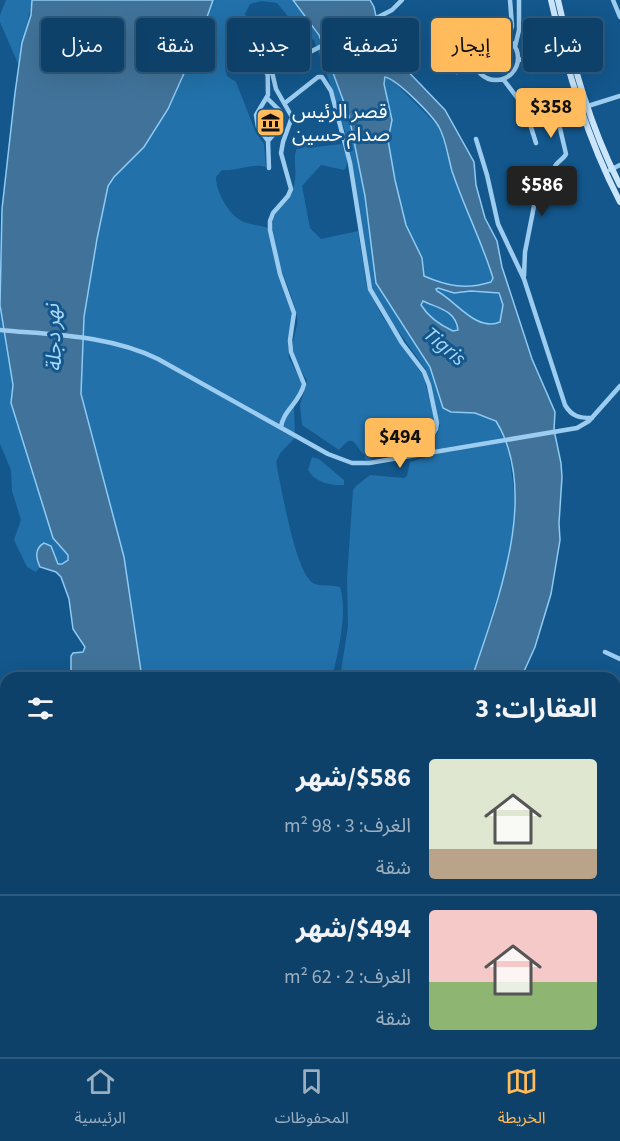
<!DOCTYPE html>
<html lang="ar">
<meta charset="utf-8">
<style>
body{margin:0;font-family:"Source Sans 3","Noto Sans Arabic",sans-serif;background:#17486f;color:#f1f3f6;direction:rtl;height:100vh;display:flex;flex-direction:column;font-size:22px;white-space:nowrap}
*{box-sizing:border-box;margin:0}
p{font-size:20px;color:#9bafc0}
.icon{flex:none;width:33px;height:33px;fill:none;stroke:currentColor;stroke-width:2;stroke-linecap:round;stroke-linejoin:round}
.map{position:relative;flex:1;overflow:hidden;direction:ltr}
.sheet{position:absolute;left:0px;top:672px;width:621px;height:386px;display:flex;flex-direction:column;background:#0e4169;border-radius:18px 18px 0 0;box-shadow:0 6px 24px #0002,0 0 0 2px #2e5a7d;direction:rtl}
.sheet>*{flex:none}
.hud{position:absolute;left:18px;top:18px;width:585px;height:54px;direction:rtl;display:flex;gap:12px}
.price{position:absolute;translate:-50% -51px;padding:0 14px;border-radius:6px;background:#ffbb5c;color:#111;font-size:20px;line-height:39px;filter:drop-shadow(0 2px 3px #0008)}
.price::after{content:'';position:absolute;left:50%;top:36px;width:18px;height:14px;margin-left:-9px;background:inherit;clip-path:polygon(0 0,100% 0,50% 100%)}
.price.on{background:#222;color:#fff}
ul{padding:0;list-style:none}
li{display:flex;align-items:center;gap:18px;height:150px;padding:0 24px}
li+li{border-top:2px solid #2e5a7d}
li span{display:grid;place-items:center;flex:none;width:168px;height:120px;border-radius:6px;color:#555}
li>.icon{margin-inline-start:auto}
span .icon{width:72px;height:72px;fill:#fffc;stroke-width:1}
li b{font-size:26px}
h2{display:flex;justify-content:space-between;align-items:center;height:72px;padding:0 24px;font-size:26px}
.chip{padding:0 21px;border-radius:6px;background:#0e4169;box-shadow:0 6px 24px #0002,0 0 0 2px #2e5a7d;font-size:21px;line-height:54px}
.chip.on{background:#ffbb5c;color:#111}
.dock{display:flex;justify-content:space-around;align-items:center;height:84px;border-top:2px solid #2e5a7d;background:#0e4169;font-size:16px;color:#9bafc0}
.dock a{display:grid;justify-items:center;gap:3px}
.dock .on{color:#ffbb5c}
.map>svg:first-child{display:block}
.green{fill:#2271aa}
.water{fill:#41739a;stroke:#8ecaf4;stroke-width:1.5;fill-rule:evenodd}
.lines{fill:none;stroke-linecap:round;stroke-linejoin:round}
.minor{stroke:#9ccdf0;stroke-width:4.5}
.secondary{stroke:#cbe6fb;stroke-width:6}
.labels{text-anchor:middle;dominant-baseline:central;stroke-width:6;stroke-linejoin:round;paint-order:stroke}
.poi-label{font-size:20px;fill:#fff;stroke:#13578c;text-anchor:start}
.water-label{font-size:21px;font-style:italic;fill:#a8d7f8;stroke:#13578c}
</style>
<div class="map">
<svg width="620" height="1057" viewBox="0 0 620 1057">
<rect width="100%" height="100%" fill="#13578c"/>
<path class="green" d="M6,0h26l-13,66 -19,-44v-7z
M213,0h80l26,35 30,81 16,80 11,87 54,84 12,38 9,7 24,1 21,8 13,32 6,46 -4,49 -5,21 -34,109h-132l8,-52 -1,-47 6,-89 3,-4 14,-11 34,3 3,-2 3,-14 16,-5 -2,-14 13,-9 3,-8 -14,-56 -32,-45 -23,-39 -26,-154 -9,-32 -22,-60 -10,-4 -27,-33 -16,-2 -11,3 -5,10 16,31 -12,9 -19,3 -5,11 2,8 9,6 20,51 8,11 2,23c-14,-4 -29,4 -44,3l-6,7c0,15 13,39 28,45 7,3 16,3 24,6l12,51 12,35 -4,27 1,17 13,25 -8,25 1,30 -14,14 -5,10c5,23 19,110 37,121 7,4 18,1 27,4 8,26 -2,65 -8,91h-190l-18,-121 -43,-163 3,-77 13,-78 11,-53 6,-9 30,-30 24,-38 31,-69z
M387,77l5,3 47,47 13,43 41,108 -2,4c-25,8 -44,4 -67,-6v-7l-18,-44 -11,-45 -7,-40 -4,-61z
M303,142l12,5 27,-3c2,9 9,19 2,26l-23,-5 -19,21 8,42 11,11 37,-8 9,56 15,29 42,61 12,49 -5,8 -48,17 -15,11 -4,-4 1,-2c-11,-11 -11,-25 -26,-6l-37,-25 -2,-20 7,-24c-5,-11 -14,-21 -14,-33 -1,-11 6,-21 4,-32 -6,-29 -29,-66 -24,-97 2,-9 12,-15 17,-22 3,-5 4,-12 5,-17 2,-14 -5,-30 8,-38z
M438,288l13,4h46l6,13 -3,17c-24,10 -45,-21 -63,-31l-1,-1z
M423,301c14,7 33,9 35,29 -14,3 -30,-14 -37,-25z
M0,310l10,52 3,23 -1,22 41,131 15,17 -2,7 -6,2 -4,-4 -4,-12 -11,-3 -5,8 4,14 -4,5 -9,-5 -13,-27 7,-20 -9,-29 -1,-21 -11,-26z
M312,457l7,2 25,21v5c-14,1 -29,-3 -36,-15z"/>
<path class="water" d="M32,0h181l-14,40 -31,69 -24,38 -30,30 -6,9 -11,53 -13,78 -3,77 43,163 18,121h-71v-22l2,-3 10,-1 2,-5 -12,-18 -4,-30 -8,-22 -5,-5 -16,-5c-4,-9 -6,-18 4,-24l7,3 7,18h4l6,-4v-5l-15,-17 -42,-135 2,-18 -13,-80 2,-96 13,-116 7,-50 9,-28z
M293,0h77l4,7 5,23 8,16 11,15 47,49 29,52 2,23 9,33 12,23 5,26 30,92 23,53 -1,18 7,33 1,14 -3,46 1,17 -9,54 -16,53 -14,31h-49c24,-74 69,-183 24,-257l-21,-8 -24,-1 -8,-4 -13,-41 -54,-84 -11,-87 -16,-80 -30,-81zM385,77c13,3 47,38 54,50 7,13 9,30 13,44 12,36 30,71 41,107l-2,4c-25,8 -44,4 -67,-6l-2,-18 -16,-33 -11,-45 -7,-40 4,-20 -8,-36zM438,288l16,5 17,-2 28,2 4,12 -3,17c-24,10 -44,-21 -63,-31l-1,-2zM423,301c14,7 33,9 35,29l-5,1c-13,-6 -24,-13 -32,-26z
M27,1052h90l1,5h-89z
M142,1052h209l-5,5h-205z"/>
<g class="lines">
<path class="minor" d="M613,0l7,17
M267,29l1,66 -12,20 2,12 10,14 1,27
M474 58a22 22 0 1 1 44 0a22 22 0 1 1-44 0Z
M508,40l4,-14 -2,-26
M515,47l4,-17v-30
M518,59l38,8
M249,63l3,-6 14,-4
M272,72l4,17 16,28 -9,25 -2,11 10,36 -3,7 -15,17 -3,8v9l10,44 14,39 -4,27 1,12 13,32c-4,19 -22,27 -23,44
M457,72l17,-10
M267,74l125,-64 10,-10
M503,79l22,29 11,35
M267,98l13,13c2,18 -1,16 -12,30
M285,103l33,-26h4l9,14 19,72 20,126 32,54 22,29 5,13 8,38 -1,6 -4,7 -29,9
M522,104l22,-3 11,6 11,47c-3,7 -15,9 -11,20 1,3 3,5 3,8l-23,19 -10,51 -1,24
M588,106l32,-10
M476,139l11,36 11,49 26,55 41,126c7,12 15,13 27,13
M610,170l10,-5
M0,330c53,5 109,5 158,29l170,95 24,9h17l208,-35 12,-7 31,-35
M605,652l15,7
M615,729l5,-10
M615,826h5
M615,873h5
M615,905l5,1
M615,984l5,1
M615,1016l5,1"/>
<path class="secondary" d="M551,0c16,70 36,138 69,202
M558,0c15,64 32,127 62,185"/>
</g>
<defs>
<symbol id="museum-square" viewBox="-11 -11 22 22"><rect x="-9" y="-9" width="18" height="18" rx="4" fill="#ffbb5c" stroke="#13578c"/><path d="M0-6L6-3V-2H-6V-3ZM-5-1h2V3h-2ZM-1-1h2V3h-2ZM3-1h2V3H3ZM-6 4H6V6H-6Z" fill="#111"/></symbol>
</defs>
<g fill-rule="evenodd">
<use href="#museum-square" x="254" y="106" width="33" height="33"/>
</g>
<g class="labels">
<g class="poi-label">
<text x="292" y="112">قصر الرئيس<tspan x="292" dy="23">صدام حسين</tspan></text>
</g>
<g class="water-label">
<text transform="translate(53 338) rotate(-92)">نهر دجلة</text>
<text transform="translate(445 346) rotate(40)">Tigris</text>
</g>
</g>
</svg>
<b class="price" style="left:551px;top:139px">$358</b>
<b class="price on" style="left:542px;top:217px">$586</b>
<b class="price" style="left:400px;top:469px">$494</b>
<div class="hud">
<a class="chip">شراء</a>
<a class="chip on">إيجار</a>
<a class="chip">تصفية</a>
<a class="chip">جديد</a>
<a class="chip">شقة</a>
<a class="chip">منزل</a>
</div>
<section class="sheet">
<h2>العقارات: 3<svg class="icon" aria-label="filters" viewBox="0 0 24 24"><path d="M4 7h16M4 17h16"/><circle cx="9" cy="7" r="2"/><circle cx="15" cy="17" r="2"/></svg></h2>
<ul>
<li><span style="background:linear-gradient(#dfe7d0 75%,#b9a48a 0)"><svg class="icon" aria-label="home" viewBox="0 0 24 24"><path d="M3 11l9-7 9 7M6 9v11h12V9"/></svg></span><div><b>$586/شهر</b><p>الغرف: 3 · 98 m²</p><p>شقة</p></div></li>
<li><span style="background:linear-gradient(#f6c9c9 60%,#8fb573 0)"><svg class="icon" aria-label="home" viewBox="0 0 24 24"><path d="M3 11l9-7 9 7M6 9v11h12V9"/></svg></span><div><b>$494/شهر</b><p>الغرف: 2 · 62 m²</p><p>شقة</p></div></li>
</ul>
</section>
</div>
<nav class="dock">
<a class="on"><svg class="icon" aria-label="map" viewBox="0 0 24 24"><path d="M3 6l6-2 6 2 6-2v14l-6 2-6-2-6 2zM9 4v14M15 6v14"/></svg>الخريطة</a>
<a><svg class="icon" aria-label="saved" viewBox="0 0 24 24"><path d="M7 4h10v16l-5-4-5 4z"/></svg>المحفوظات</a>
<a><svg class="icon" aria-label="home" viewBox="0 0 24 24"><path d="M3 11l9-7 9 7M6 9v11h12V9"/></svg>الرئيسية</a>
</nav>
